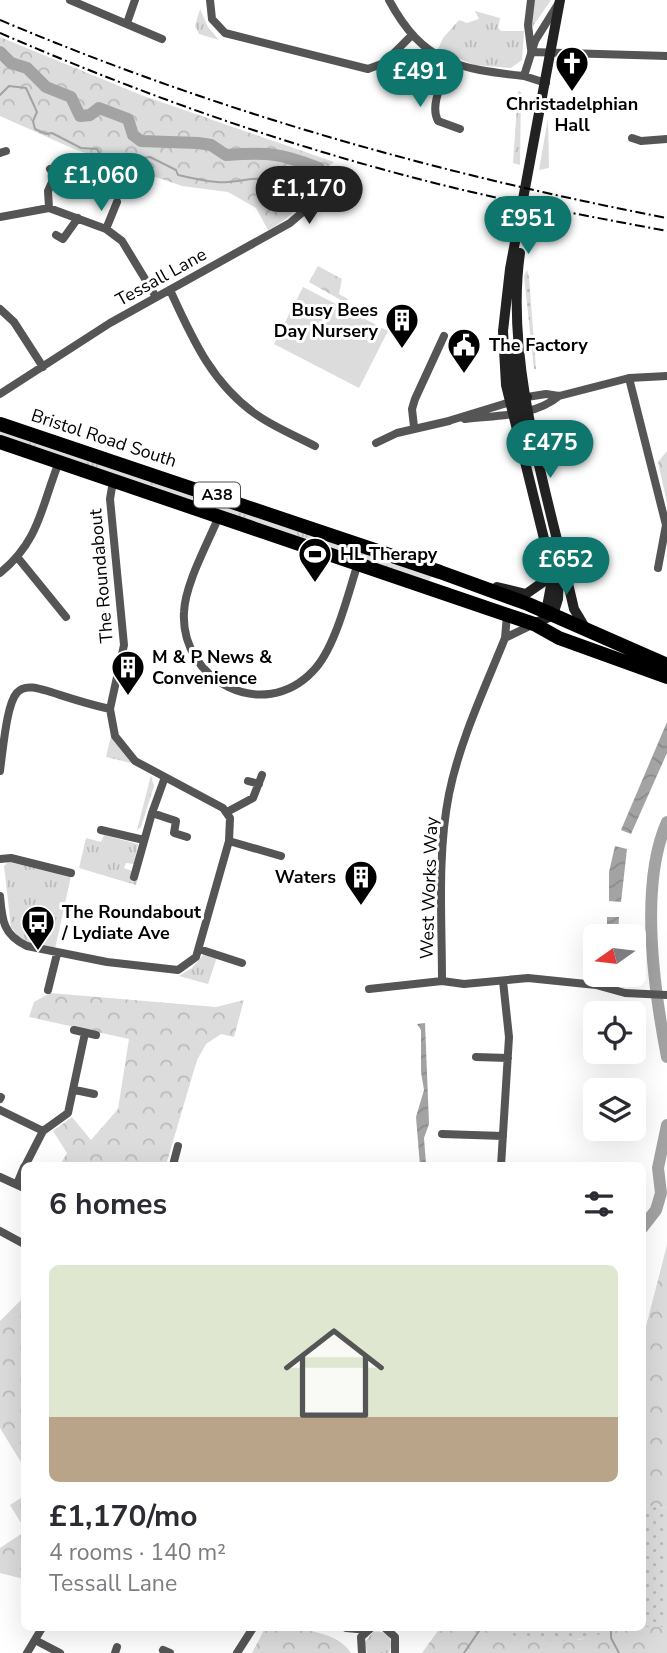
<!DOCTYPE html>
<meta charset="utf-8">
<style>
body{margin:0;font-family:"Nunito Sans",sans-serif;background:#f2f2f3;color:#2b2b33;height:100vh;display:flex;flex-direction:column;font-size:26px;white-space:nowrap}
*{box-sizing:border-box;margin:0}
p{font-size:23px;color:#7c7c81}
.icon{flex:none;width:38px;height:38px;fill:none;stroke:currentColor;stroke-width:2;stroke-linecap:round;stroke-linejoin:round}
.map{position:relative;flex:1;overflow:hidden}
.sheet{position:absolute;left:21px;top:1162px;width:625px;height:469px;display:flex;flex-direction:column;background:#fff;border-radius:10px;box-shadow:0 7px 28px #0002}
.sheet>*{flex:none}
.needle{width:46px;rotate:256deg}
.fabs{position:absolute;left:583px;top:924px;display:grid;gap:14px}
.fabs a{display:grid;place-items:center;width:63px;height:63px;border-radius:10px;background:#fff;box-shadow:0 7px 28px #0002;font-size:35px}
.price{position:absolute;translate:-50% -60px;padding:0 16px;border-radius:24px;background:#0f766e;color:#fff;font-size:23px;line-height:46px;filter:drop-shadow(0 2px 4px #0008)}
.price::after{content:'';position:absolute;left:50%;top:42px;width:21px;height:16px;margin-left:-10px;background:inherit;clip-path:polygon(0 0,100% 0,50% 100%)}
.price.selected{background:#222;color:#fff}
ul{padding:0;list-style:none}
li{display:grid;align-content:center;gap:14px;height:371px;padding:0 28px}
li span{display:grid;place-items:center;height:217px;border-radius:10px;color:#555}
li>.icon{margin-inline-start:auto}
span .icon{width:126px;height:126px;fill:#fffc;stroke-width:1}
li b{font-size:30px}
h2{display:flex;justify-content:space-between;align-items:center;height:84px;padding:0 28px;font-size:30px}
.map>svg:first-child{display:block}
.grass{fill:url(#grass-tufts)}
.forest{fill:url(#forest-crowns)}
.garden{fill:url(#garden-dots)}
.pitch{fill:#dcdcdc}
.water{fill:url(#water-waves)}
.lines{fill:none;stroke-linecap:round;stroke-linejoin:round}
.stream{stroke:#a3a3a3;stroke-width:2}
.river{stroke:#a3a3a3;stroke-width:12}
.street{stroke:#555;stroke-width:8}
.secondary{stroke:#222;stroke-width:10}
.highway{stroke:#000;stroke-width:14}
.rail{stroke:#000;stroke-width:2;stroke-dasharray:10 3.5 2 3.5;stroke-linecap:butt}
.labels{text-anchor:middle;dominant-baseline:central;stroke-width:6;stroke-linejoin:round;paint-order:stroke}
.shield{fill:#fff;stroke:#4c4c4c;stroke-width:2}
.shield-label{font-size:16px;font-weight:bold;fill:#000}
.poi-label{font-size:18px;font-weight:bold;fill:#000;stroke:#fff;text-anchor:start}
.street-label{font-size:18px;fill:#000;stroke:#fff}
</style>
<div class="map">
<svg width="667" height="1653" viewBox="0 0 667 1653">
<defs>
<pattern id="grass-tufts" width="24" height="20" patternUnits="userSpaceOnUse" patternTransform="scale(1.75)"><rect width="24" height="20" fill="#dcdcdc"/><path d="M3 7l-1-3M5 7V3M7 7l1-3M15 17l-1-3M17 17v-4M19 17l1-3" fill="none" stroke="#bbb"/></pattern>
<pattern id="forest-crowns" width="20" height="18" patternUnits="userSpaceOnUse" patternTransform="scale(1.75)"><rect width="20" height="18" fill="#dcdcdc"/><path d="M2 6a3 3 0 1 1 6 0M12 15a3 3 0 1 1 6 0" fill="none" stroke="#bbb"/></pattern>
<pattern id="garden-dots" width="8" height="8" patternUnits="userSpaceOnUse" patternTransform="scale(1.75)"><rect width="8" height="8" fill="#dcdcdc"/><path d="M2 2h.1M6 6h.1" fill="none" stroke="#bbb" stroke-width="1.8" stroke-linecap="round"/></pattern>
<pattern id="water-waves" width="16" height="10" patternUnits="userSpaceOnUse" patternTransform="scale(1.75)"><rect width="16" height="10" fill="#a3a3a3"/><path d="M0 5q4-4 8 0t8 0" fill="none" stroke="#8b8b8b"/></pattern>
</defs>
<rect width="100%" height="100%" fill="#fff"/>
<path class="grass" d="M535,0h16l-20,29z
M200,9l8,18 11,13 -20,-6 -4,-8z
M475,11l25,7 -2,10 3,3h23l-2,29 -11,8 -37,-3 -36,-16 5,-11 16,-18 8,3 12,-4z
M518,91l3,1 -1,73 -7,-2z
M548,118l1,50 -10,2z
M0,427l432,149 -4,6 -428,-144z
M111,736l20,27 -25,-6z
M151,775l3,11 -13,41 -4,3z
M104,835l34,9 -4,20 -8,-1 -2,5 8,3 -1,6 7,2 -2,6 -57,-17 7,-30 15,4z
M8,862l63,14 -16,73 -34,-9 -10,-13 -7,-61z
M204,954l13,3 -9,27 -29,-8 13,-8z
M373,1632c14,-3 22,8 16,21h-22l-2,-11z"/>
<path class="forest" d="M0,37l141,58 193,67c-30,21 -25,48 -66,68l-12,-22 -28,-16 -46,-6 -108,-37 -74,-33z
M318,266l24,13 -3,15 9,5 -2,4 -37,-21z
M667,451v52l-9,-41z
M50,993l166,14 28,-7 -10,37 -13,-3 -15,10 -9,16 -31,105h-106l7,-12 -14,-22 19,-14 19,23 27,-31 11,-70 -100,-22 5,-15z
M667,1245v263l-25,-3v-163z
M24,1297v170l-24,-39v-107z
M24,1496v32l-14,-23z
M24,1532v47l-24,-6v-25z
M647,1626l20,1v26h-245l18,-25h54l85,12 35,-11z
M265,1628c25,-1 71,1 86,25h-99z"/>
<path class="garden" d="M527,270l2,7 7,92h-2l-10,-93z
M642,1505l25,3v119h-25z
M498,1628h136c-19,1 -35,7 -53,11 -18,4 -74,0 -83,-11z"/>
<path class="pitch" d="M303,287l85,44 -29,57 -85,-44z"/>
<path class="water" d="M667,722v31l-36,81 -10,-4z
M615,846l12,3 -6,53 -12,-1v-29z
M607,917h12l-1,19h-11z
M425,1023l4,101 -5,14 2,26 -6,2 -4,-49 8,-27 -3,-18v-42l-4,-6z"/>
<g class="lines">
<path class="stream" d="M0,95l9,-9 17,2 11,24 -4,9 2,8 11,5 6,-1 29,15 16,1 5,8c16,-3 33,4 48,0l26,13 2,5c13,3 26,6 39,7 25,3 61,-18 77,17
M611,1628v10l8,15
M464,1653l17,-25"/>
<path class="river" d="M0,52l11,11 16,5 19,19 25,10 9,19 10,-1 9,-7 29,11 5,16 8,6 57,2 13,2 15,10c41,-3 54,-2 93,13l3,6 22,6
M667,822c-28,63 -13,168 0,235
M642,1228l14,-18 5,-17 -3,-25 9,-43"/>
<path class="street" d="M70,0l92,39
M210,0l2,19 13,14 143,36 16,-6 27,-27
M389,0c34,63 69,69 135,76
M127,23l8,-23
M531,49l-3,-24 3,-25
M531,52l136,4
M450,63c-6,17 -21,41 -12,58l22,8
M546,83l-22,-7 11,-35 23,-37
M632,138l9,3 26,-2
M0,153l6,-2
M50,169l5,7 7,-2
M49,208l-1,-17 7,-15
M0,217l49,-9 57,21 16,12 34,56
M106,229l11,-27
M56,235l7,4 15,-21
M170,290c22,48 42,94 87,125 17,12 39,21 58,31
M0,309l14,13 29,45
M629,378l37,147 -8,43
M0,394l110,-71 180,-100 15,-13 15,-29
M465,419c31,-4 69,-2 94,-23
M445,422l82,-25 19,-3 13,2 70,-18 38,-2
M414,427l-2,-18 3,-10 29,-63
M376,443l21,-10 52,-12
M219,516c-11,27 -34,68 -35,96 -4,68 79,112 129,59 22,-22 35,-77 45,-108
M18,558l48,59
M0,573c40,-33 41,-66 59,-111
M505,638l29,-14
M0,771c14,-118 15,-83 110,-62
M248,781l11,3
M227,812l26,-14 9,-23
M152,813l24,8 -2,12 13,4
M101,830l43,10
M229,841l52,15
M0,859l11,-1 60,15
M134,877l18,-64 13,-36
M0,896c2,24 3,39 27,50l80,16 71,8 18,-13 33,-116 1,-23 -7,-10 -88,-47 -20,-25 -5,-27 14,-64 -14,-146 3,-18
M199,949l43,14
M442,981c0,-62 -5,-126 7,-187 11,-54 36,-106 56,-156l2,-23
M369,989l73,-8 22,3 64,-6 68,7 29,8 42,2
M48,990l9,-36
M74,1030l22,5
M476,1057l32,1
M75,1090l19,4
M0,1099l1,-2
M0,1110l43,21
M442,1134l61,2
M173,1165l5,-19
M25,1166l18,-35 25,-18 17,-80
M501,1166l8,-129 -6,-56
M0,1177l24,11
M17,1184l7,-17
M0,1231l24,13
M346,1628l22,2
M385,1628l10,9v16
M35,1640l25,13
M163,1650l7,3
M27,1653l15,-25
M115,1653l2,-6
M237,1653l16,-25
M362,1653l-1,-16 10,-9"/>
<path class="secondary" d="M520,253c-16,112 29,246 54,356l12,20
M511,349l7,51 -5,12
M524,432l-4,-20 7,-15
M497,587l29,7 27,-19
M546,612l7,-37 -47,-190 -3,-54 7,-62 50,-269
M534,624l19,-9 5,-16 1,-29"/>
<path class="highway" d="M0,424l440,148 88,32 139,61
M0,442l534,182 25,14 108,39"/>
<path class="rail" d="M0,20c218,92 434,153 667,198
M0,33c150,65 304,119 463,157 68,16 136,28 204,41"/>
</g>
<defs>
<symbol id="church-pin" viewBox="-11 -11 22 30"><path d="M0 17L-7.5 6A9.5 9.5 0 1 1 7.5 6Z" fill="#000" stroke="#fff"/><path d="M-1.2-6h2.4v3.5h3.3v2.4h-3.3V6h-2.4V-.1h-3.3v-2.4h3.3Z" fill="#fff"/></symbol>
<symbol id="building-pin" viewBox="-11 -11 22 30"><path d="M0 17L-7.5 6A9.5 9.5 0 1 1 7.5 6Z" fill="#000" stroke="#fff"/><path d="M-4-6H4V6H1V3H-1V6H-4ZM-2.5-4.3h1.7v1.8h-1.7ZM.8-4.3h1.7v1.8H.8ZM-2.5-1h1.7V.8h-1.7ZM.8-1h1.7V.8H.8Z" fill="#fff"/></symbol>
<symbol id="civic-pin" viewBox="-11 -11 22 30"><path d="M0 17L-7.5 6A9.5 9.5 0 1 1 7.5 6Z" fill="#000" stroke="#fff"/><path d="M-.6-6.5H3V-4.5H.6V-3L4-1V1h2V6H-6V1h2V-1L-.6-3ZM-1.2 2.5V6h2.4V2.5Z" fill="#fff"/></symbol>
<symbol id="stadium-pin" viewBox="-11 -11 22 30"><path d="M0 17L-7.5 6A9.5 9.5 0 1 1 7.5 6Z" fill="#000" stroke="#fff"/><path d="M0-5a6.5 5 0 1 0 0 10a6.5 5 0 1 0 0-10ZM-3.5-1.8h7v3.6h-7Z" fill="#fff"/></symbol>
<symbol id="bus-pin" viewBox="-11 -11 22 30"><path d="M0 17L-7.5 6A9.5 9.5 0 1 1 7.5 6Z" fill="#000" stroke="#fff"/><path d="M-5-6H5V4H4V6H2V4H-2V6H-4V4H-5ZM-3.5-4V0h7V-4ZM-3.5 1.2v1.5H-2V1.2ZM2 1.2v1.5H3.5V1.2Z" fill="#fff"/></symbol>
</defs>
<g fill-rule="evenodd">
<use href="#church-pin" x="553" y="44" width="38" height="52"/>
<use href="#building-pin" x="383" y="301" width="38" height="52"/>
<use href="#civic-pin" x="445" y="326" width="38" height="52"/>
<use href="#stadium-pin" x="296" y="535" width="38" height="52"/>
<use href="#building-pin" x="109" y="648" width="38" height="52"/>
<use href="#building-pin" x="342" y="858" width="38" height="52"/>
<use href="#bus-pin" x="19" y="903" width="38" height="52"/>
</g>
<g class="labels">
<rect class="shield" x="194" y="482.5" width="46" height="25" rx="5"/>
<g class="shield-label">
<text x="217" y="495">A38</text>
</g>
<g class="poi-label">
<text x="572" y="104" text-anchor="middle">Christadelphian<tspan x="572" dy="21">Hall</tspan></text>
<text x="378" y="310" text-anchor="end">Busy Bees<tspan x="378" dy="21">Day Nursery</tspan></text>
<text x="489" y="345">The Factory</text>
<text x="340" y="554">HL Therapy</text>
<text x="152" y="657">M &amp; P News &amp;<tspan x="152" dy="21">Convenience</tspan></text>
<text x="336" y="877" text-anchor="end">Waters</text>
<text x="62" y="912">The Roundabout<tspan x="62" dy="21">/ Lydiate Ave</tspan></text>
</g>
<g class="street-label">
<text transform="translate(161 277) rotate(-29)">Tessall Lane</text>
<text transform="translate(104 438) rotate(18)">Bristol Road South</text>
<text transform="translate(101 576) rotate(-95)">The Roundabout</text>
<text transform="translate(429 888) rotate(-88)">West Works Way</text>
</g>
</g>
</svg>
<div class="fabs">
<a><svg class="needle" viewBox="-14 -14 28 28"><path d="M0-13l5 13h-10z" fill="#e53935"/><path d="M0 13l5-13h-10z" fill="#7c7c81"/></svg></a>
<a><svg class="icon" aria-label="locate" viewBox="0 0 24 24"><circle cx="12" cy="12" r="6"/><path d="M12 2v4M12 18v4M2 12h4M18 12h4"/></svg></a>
<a><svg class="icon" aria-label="layers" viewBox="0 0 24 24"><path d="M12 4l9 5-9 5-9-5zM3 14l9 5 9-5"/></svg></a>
</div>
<b class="price" style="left:420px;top:109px">£491</b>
<b class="price" style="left:101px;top:213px">£1,060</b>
<b class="price selected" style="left:309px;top:226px">£1,170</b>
<b class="price" style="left:528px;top:256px">£951</b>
<b class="price" style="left:550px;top:480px">£475</b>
<b class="price" style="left:566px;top:597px">£652</b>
<section class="sheet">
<h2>6 homes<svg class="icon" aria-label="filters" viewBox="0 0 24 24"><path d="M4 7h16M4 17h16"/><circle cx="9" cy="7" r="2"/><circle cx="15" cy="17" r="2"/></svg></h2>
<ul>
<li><span style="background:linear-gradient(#dfe7d0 70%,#b9a48a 0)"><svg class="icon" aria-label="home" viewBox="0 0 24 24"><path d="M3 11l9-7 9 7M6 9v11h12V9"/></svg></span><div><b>£1,170/mo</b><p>4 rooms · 140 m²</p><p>Tessall Lane</p></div></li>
</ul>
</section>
</div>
